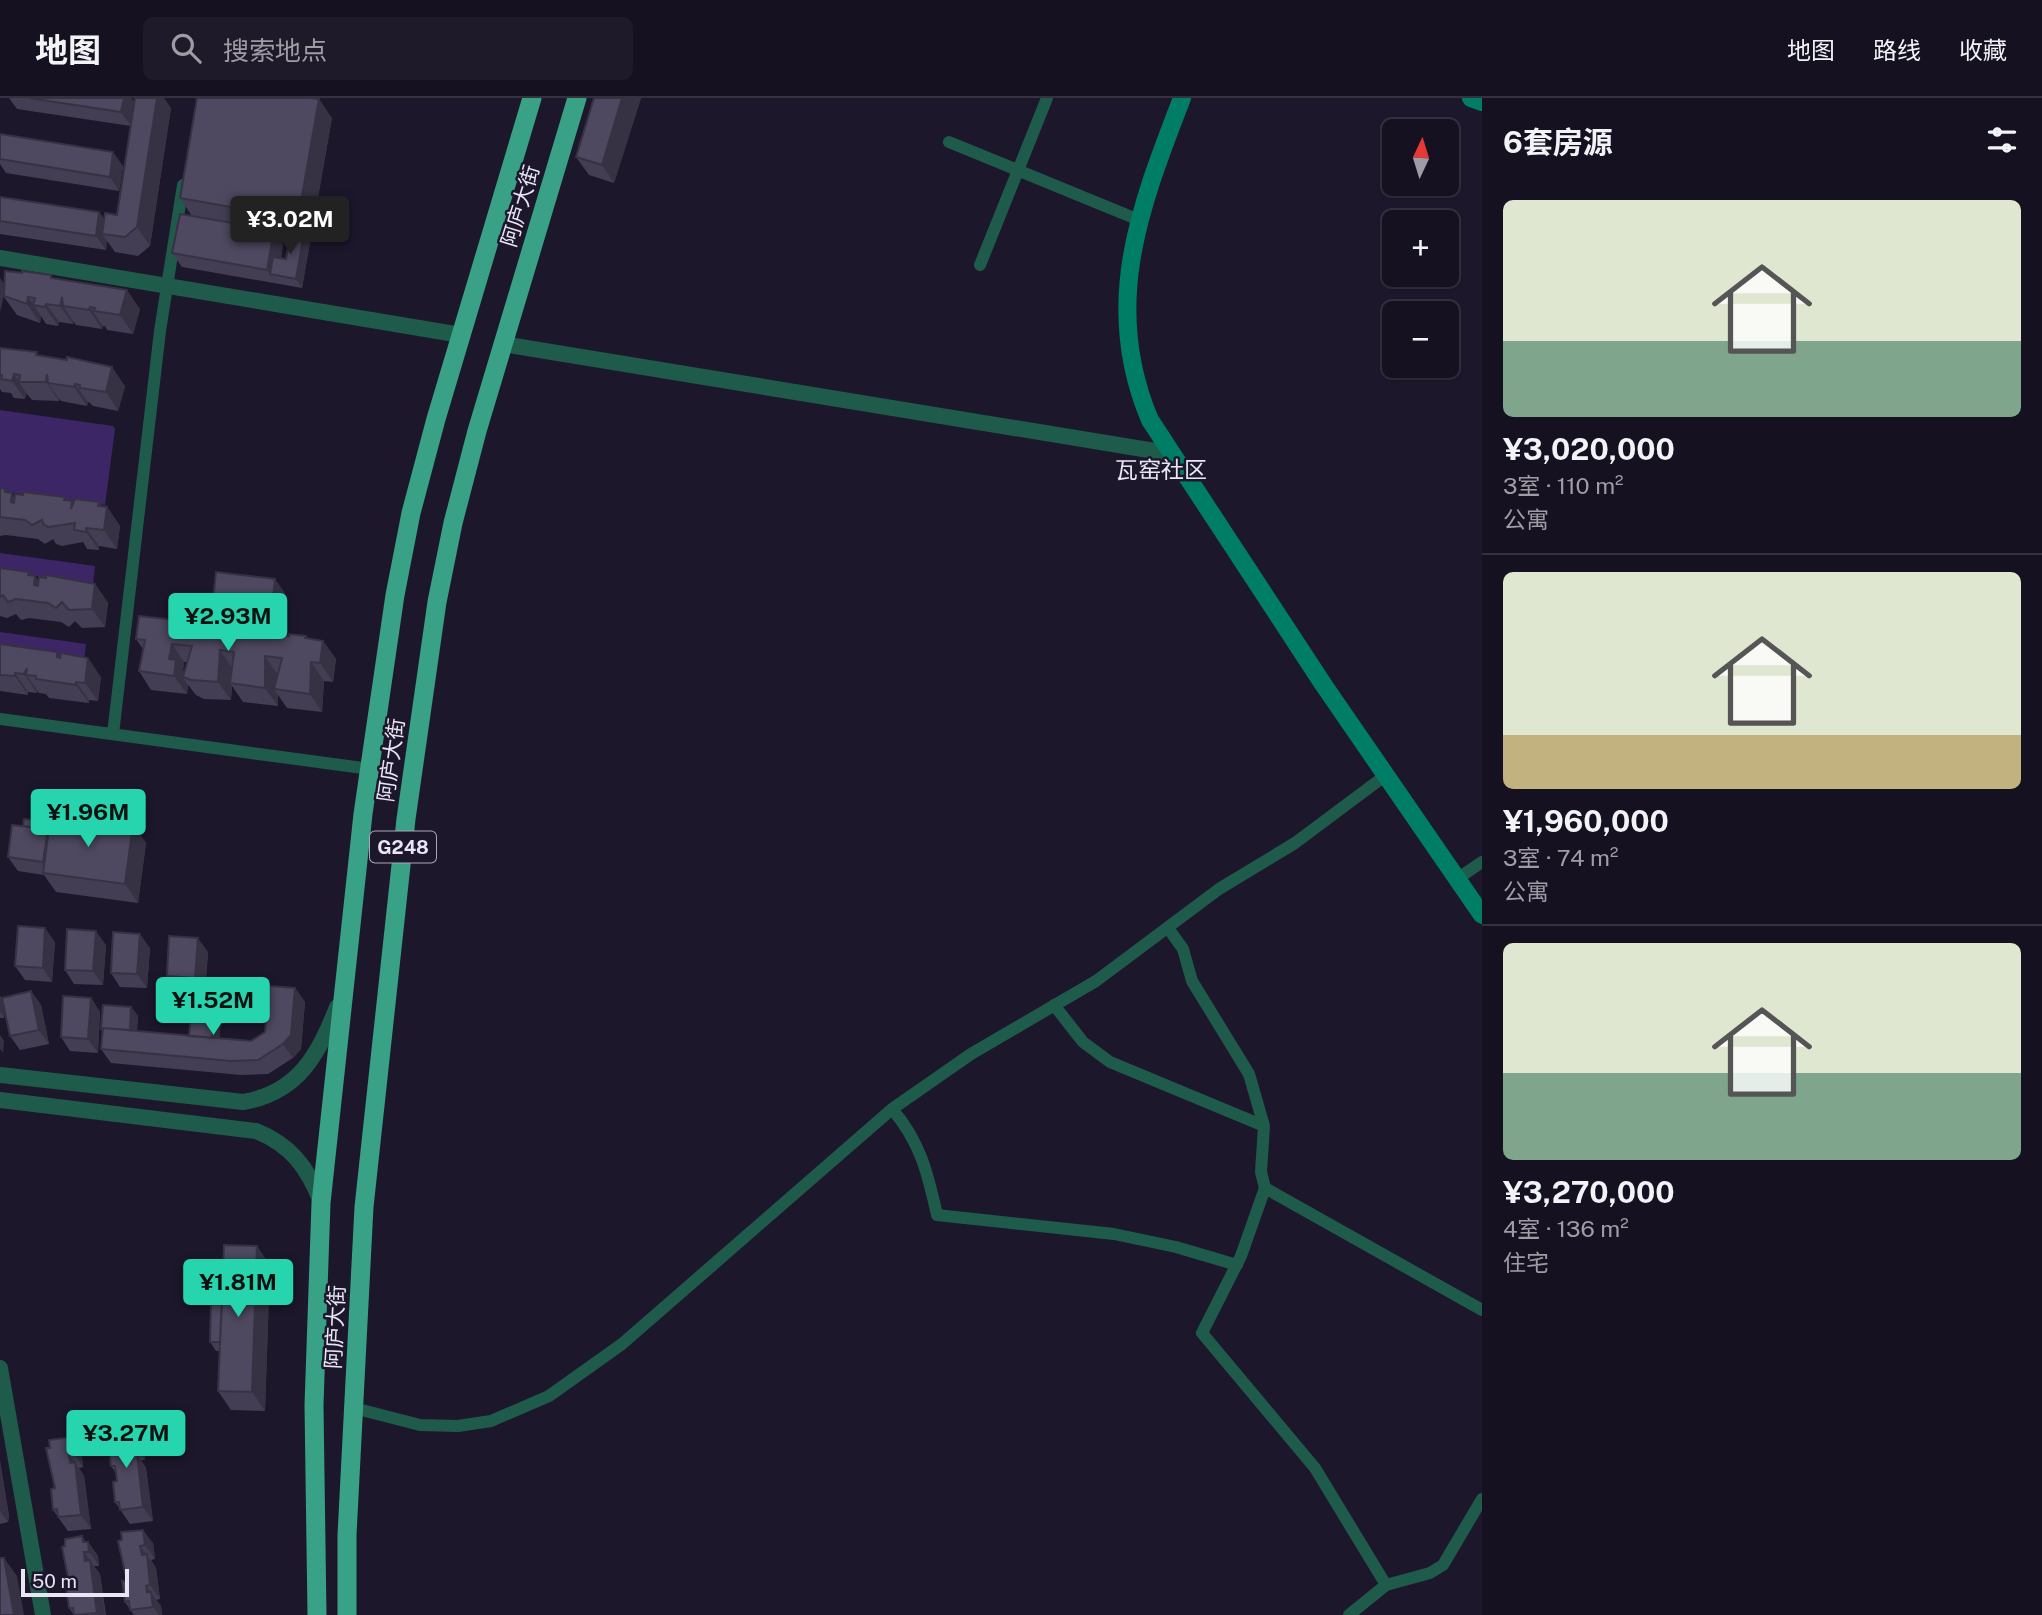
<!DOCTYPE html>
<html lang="zh">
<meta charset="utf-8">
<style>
body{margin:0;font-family:"Public Sans","Noto Sans SC",sans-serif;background:#1f1a2a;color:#f1f3f6;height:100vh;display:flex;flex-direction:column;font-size:26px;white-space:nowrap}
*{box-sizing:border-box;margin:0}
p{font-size:23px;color:#9e9da5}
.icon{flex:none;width:38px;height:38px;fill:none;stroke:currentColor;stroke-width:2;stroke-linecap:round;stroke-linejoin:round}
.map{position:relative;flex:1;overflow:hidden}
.details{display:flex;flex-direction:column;background:#161121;width:560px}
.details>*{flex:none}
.needle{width:46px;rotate:4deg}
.fabs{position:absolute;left:1382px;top:21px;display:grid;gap:14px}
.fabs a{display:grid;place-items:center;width:77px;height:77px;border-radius:10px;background:#161121;box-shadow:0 2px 5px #0004,0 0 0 2px #35313f;font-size:35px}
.scale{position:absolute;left:21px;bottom:18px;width:108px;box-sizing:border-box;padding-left:7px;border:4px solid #e8e5f4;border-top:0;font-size:19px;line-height:24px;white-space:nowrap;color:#e8e5f4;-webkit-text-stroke:5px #1d172c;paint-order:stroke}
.price{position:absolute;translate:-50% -60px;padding:0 16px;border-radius:7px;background:#26d5ae;color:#111;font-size:23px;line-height:46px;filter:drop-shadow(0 2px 4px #0008)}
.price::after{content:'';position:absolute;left:50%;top:42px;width:21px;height:16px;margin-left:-10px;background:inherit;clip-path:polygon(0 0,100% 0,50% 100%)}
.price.current{background:#222;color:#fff}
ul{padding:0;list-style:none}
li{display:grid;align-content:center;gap:14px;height:371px;padding:0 21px}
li+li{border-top:2px solid #35313f}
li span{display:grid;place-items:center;height:217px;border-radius:10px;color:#555}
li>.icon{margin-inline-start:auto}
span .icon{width:126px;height:126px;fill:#fffc;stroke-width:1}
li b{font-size:30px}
h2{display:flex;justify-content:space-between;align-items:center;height:84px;padding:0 21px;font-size:30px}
header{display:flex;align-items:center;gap:42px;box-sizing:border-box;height:98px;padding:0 35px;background:#161121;border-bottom:2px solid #35313f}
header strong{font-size:33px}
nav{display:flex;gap:38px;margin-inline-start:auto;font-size:24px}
.search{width:490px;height:63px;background:#1f1a2a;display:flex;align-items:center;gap:18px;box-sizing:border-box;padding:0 24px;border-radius:10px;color:#9e9da5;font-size:26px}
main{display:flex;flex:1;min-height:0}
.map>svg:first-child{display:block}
.green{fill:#3c2665}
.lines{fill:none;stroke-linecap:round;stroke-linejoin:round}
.minor{stroke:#1e5b4b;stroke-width:12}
.tertiary{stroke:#1e5b4b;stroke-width:16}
.secondary{stroke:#007e65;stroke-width:18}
.trunk{stroke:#38a186;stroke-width:19}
.wall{fill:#433e53;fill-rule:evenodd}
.shaded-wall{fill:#373243}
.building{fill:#4e4860;stroke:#373243;stroke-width:2}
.labels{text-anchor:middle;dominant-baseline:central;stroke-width:5;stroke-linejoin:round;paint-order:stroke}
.shield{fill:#1d172c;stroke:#aba7b8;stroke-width:2}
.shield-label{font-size:19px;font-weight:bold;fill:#e8e5f4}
.street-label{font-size:21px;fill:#e8e5f4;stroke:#1d172c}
.neighbourhood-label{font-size:23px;fill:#e8e5f4;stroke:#1d172c}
</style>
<header>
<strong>地图</strong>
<div class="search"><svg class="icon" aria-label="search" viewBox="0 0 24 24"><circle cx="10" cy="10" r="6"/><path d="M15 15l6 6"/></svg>搜索地点</div>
<nav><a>地图</a><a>路线</a><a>收藏</a></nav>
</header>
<main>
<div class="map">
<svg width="1482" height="1517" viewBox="0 0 1482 1517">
<rect width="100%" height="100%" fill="#1d172c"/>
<path class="green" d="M0,312l113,16 2,3 -10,76 -105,-14z
M0,455l95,13 -2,18 -93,-13z
M0,534l86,12 -2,17 -84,-11z"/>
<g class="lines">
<path class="minor" d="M949,44l190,78
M980,167l67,-167
M0,621l370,50
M113,636l47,-403 23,-146
M1457,781l25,-17
M1168,830l15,21 9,32 57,93 15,52 -3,46 4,16 217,122
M1054,907l29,37 27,20 154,64
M892,1011c28,32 36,65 45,106l177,19 62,13 61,18
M1265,1090l-24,68 -39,77 113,135 71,117
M354,1310l66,17 38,1 33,-5 58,-25 73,-52 270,-235 79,-55 125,-73 123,-92 76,-46 91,-68
M1349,1517l37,-30 44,-12 13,-8 39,-66"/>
<path class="tertiary" d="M0,160l461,77
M503,246l670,110
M0,977l243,27c55,-9 76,-48 94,-95
M0,1002l256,31c35,14 52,37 65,71
M0,1270l43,247"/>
<path class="secondary" d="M1182,0c-42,109 -81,207 -32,322l173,264 159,231
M1471,0l11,4"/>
<path class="trunk" d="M317,1517l-3,-210 7,-202 42,-389 32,-219 16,-82 25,-94 96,-321
M347,1517v-80l17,-328 42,-388 31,-217 16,-79 24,-92 100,-333"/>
</g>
<path class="wall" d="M9,0h122l3,5 37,5 -21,138 -12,10 -23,-4 -8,-11 -1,9 -106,-16v-37l99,15 5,7 13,-4 14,-89 -114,-17z
M594,0h47l-27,85 -25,-8 -13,-18z
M332,20l-30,170 -120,-21 -10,-14 20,-37 -12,-18zM274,133l17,3 -5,25 -5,-1 2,-14z
M0,36l123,32 -4,25 -113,-18 -6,-9z
M54,181l86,30 -7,25 -26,-4 -2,-4h-2l-1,3 -26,-4 -2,-3 -1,2 -14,-2 -1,4 -12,-2 -5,-8 -1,7 -23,-8 -13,-18 1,-13z
M0,250l39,7 86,31 -7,25 -25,-5 -3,-3 -2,-1 -1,4 -26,-5 -2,-2v2l-27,-1 -6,-7 -1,6 -11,-1 -3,-5 -9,-1 -2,-3z
M0,390l5,1 3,4 7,5 52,3 6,2 26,-1 3,4 5,1 13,19 -3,23 -18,-3v4l-12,-1 -4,-7 -21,4 -6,-2 -3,-5 -8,5 -7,-5 -32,-4 -6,1z
M0,470l29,4 2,4h4l3,5 57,3 13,19 -3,24 -23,1 -7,-7 -6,6 -8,-5 -32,-4 -8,2 -5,-6 -9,4 -7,-2z
M285,495l-4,37 -60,-6 -9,-14z
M266,535l23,3h17l2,3 15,2 13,18 -3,23 -9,-1 -2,31 -35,-4 -9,-13v11l-35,-4 -11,-16 -1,14 -27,-1 -8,-4 -8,-10 -1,9 -36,-4 -12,-19 4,-22 -7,-10zM184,564h3l-3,10 -1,-2z
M0,546l60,12 41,21 -3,24 -9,-1v3l-40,-5 -3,-4 -7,-1 -1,-2 -1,2 -9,-1v3l-28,-4z
M46,723l3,5 84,-1 13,18 -8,60 -82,-11 -12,-17 -26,-4 -10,-14 15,-31z
M55,844l-3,40 -27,-2 -10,-14z
M106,847l-3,40 -29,-1 -9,-14z
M150,850l-3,40 -27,-1 -9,-14z
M208,854l-3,40 -29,-2 -9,-14z
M295,890l10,14 -4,47 -8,9 -25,16 -27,1 -130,-12 -10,-14 1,-18 -1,-2 30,-22 7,9 -1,15 52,5 26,-32 7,9 -3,25 32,3 14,-9z
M31,893l10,14 8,39 -29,6 -10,-14 -5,-25 -1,7h-4v-22l2,2z
M91,900l9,14 -2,41 -28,-2 -9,-14z
M270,1167l-5,146 -34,-1 -13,-19 2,-40h-4l-6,-9 12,-38z
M134,1332l10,14 1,16h-4l5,8 7,53 -23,3 -15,-22 2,-21 -1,-8 -5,-7z
M72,1339l9,14 2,16 -4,1 5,8 7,53 -23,2 -15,-21 2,-22 -5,-40z
M0,1363l9,55 -1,6 -8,2z
M118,1443l35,2 2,16 -4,1 5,8 4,31 -4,1 5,6 1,9h-28l-9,-13 2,-21z
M88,1444l10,14 1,10h-5l6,8 6,41h-32l-5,-7 1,-21 -5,-41z"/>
<path class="shaded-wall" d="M124,0h7l4,5 -4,23 -10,-14z
M157,0h7l7,10 -21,138 -13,-19z
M622,0h19l-27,85 -12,-18z
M319,1l13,19 -30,170 -6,-9 9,-51 -7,-9z
M113,54l10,14 -4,25 -9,-14z
M99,114l10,14 -7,8 5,7 -1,9 -10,-14z
M274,132l9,14 -5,32 -8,-2 6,10 -9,-14z
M0,180l6,9 -6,25z
M127,192l13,19 -7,25 -13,-19z
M28,199l13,19 -1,7 -13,-19z
M62,199l1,9 11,16 -1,2 -13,-18z
M46,206l13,18 -1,4 -13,-19z
M90,209l13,19 -1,3 -13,-19z
M112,269l13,19 -7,25 -12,-19z
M14,276l12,19 -1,6 -13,-18z
M47,276l1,9 11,16v2l-13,-19z
M75,286l13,18 -1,4 -13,-19z
M5,391l6,8 1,-4 13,19 -1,9 -19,-29z
M99,404l7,11 1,-6 13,19 -3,23 -13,-19 -6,-24z
M86,430l13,18v4l-13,-18z
M29,474l6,8v-4l13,19 -1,9 -19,-29z
M275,481l10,14 -4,37 -10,-14z
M95,486l13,19 -3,24 -13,-18z
M323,543l13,18 -3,23 -13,-19z
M172,546l12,18 -1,8 6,8 -6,-1 5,8 -1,9 -13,-18 -5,-17z
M220,552l13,19 -3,14 2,3 -1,14 -13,-18z
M265,558l13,19 -4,14 4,6v11l-13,-18z
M88,560l13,19 -3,24 -13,-18z
M311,564l13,19 -2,31 -12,-18z
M27,570l-1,7 12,16 -1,2 -13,-19z
M15,575l13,19v3l-13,-19z
M76,584l13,18v3l-13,-18z
M46,723l7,10 -1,43 -9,-12z
M133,727l13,18 -8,60 -13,-19z
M45,830l10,14 -3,40 -9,-14z
M96,833l10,14 -3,40 -10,-14z
M140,836l10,14 -3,40 -10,-14z
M198,840l10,14 -3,40 -10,-14z
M295,890l10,14 -4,47 -8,9 -10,-14z
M31,893l10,14 8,39 -10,-14z
M0,898l6,7 -2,15 -4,-6z
M91,900l9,14 -2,41 -10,-14z
M215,906l7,9 -4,38 -6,-9z
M131,909l7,9 -2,24 -6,-9z
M0,937l4,6 -1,12 -3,-4z
M257,1148l13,19 -5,146 -13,-19z
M134,1332l10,14 1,16 -9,-14z
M72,1339l9,14 2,16 -9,-14z
M131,1348l15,22 7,53 -10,-14z
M69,1356l15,22 7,53 -10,-14z
M0,1363l9,55 -1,6 -8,-11z
M143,1432l10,13 2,16 -10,-14z
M82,1438l6,9v-3l10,14 1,10 -16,-24z
M140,1448l16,22 4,31 -10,-14 -8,-30z
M84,1454l16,22 5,41h-7l-1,-2z
M4,1460l13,18 7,39h-10z
M146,1488l15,20 1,9h-3l-6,-8 -6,-15z"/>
<path class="building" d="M29,0h95l-3,14z
M135,0h22l-20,129 -12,10 -23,-3 3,-21 12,2z
M197,0h113l9,1 -21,120 -118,-21z
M594,0h28l-20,67 -26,-8z
M0,36l113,18 -3,25 -110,-18z
M0,99l99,15 -3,24 -96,-15z
M180,116l94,16 -7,40 -95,-17z
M292,128l13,2 -9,51 -26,-5 3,-17 13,2z
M5,173l17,2v-2l29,4v3l76,12 -7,25 -26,-4 1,-3 -5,-1 -1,3 -26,-4 -1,-9 -2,9 -14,-2 -1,3 -12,-2 2,-7 -7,-1 -1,7 -23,-8z
M0,250l37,4 -1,3 31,5v-3l45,10 -6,25 -26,-4v-3l-5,-1 -1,3 -26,-4 -1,-9 -1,8h-27l1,-7 -6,-1 -2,7 -11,-2 1,-4h-2z
M0,390l5,1v3l7,1 -1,9 3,1 1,-9 8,1v-3l42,5 -1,3 8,1 -1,8 4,-10 24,3 -1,4 9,1 -3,23 -18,-2v4l-12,-2 1,-7 -26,4 -5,-2 -2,-5 -10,5 -7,-5 -25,-3z
M0,470l29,4 -1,3 7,1 -1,9 4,1 1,-9 7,1v-3l49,9 -3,25 -23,1 -7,-8 -6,6 -8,-5 -32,-4 -8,3 -5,-7 -3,2z
M216,474l59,7 -4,37 -59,-6z
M139,518l125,14v3l25,3v-2l17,2 -1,2 18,3 -3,22 -9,-1 -1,32 -36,-5 8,-31 -17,-2v32l-35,-5 4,-31 -14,-2 -2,32 -27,-2 -8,-3 9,-31 -20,-2 -3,15 7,1 -2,16 -35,-5 6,-31 -9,-1z
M0,546l57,8v5l3,1 1,-5 27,5 -3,25 -9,-1v3l-40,-6v-3l-10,-1 1,-7 -3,6 -9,-1v3l-15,-1z
M51,716l82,11 -8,59 -82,-11z
M24,721l22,2 -1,8 -22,-3z
M12,727l36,4 -5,33 -35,-5z
M18,828l27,2 -2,40 -28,-2z
M67,831l29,2 -3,40 -28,-1z
M113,834l27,2 -3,40 -26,-1z
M169,838l29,2 -3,40 -28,-2z
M269,888l26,2 -4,47 -8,9 -25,16 -27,1 -130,-12 2,-21 148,13 14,-9z
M31,893l8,39 -29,6 -8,-38z
M63,898l28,2 -3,41 -27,-2z
M192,904l23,2 -3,34 -23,-2z
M103,907l28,2 -1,23 -27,-2v1h-2z
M224,1147l33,1 -5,146 -34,-1z
M211,1205l11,1 -2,38h-10z
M134,1332l2,16h-5l1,9 5,-1 6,53 -23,3 -1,-8h-4l-2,-20 4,-1 -2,-15h-4l-3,-25h4l-1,-8z
M72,1339l2,16 -5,1 1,9 5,-1 6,53 -23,2 -1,-8 -4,1 -2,-21 4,-1 -9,-40h4l-1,-8z
M143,1432l2,15 -5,1 2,9 5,-1 3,31 -4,1 1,6h4l2,15 -23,3 -1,-9 -4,1 -3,-21h5l-9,-40 4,-1 -1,-8z
M82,1438l1,6h5l1,10h-5l1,9 5,-1 7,53 -23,2 -1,-7h-4l-3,-21h4l-8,-40 3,-1v-7z
M0,1460h4l10,57h-14z"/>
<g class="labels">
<rect class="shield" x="370" y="733.5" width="66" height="31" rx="5"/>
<g class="shield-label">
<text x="403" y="749">G248</text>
</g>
<g class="street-label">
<text transform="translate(520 108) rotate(-73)">阿庐大街</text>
<text transform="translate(391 662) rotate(-82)">阿庐大街</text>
<text transform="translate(335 1229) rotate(-87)">阿庐大街</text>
</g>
<g class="neighbourhood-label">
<text x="1161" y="371">瓦窑社区</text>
</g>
</g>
</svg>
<div class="fabs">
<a><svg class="needle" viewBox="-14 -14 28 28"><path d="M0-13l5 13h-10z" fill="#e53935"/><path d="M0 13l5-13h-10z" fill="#9e9da5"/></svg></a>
<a>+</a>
<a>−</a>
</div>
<div class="scale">50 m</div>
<b class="price current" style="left:290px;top:158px">¥3.02M</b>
<b class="price" style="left:228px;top:555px">¥2.93M</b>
<b class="price" style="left:88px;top:751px">¥1.96M</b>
<b class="price" style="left:213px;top:939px">¥1.52M</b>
<b class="price" style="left:238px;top:1221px">¥1.81M</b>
<b class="price" style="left:126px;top:1372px">¥3.27M</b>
</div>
<section class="details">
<h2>6套房源<svg class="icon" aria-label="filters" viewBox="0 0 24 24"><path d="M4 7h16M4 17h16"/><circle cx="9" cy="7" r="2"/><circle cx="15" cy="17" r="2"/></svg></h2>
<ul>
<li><span style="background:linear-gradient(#dfe7d0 65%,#7fa58c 0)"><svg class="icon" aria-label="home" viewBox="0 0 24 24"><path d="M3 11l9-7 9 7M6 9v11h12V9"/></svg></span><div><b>¥3,020,000</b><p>3室 · 110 m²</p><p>公寓</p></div></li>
<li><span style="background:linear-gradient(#dfe7d0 75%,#c2b280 0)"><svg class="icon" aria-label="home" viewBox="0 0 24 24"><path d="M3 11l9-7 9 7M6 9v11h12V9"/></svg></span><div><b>¥1,960,000</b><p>3室 · 74 m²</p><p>公寓</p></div></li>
<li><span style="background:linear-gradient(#dfe7d0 60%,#7fa58c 0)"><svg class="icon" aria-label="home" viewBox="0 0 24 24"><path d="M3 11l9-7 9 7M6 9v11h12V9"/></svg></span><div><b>¥3,270,000</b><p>4室 · 136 m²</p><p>住宅</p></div></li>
</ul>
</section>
</main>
